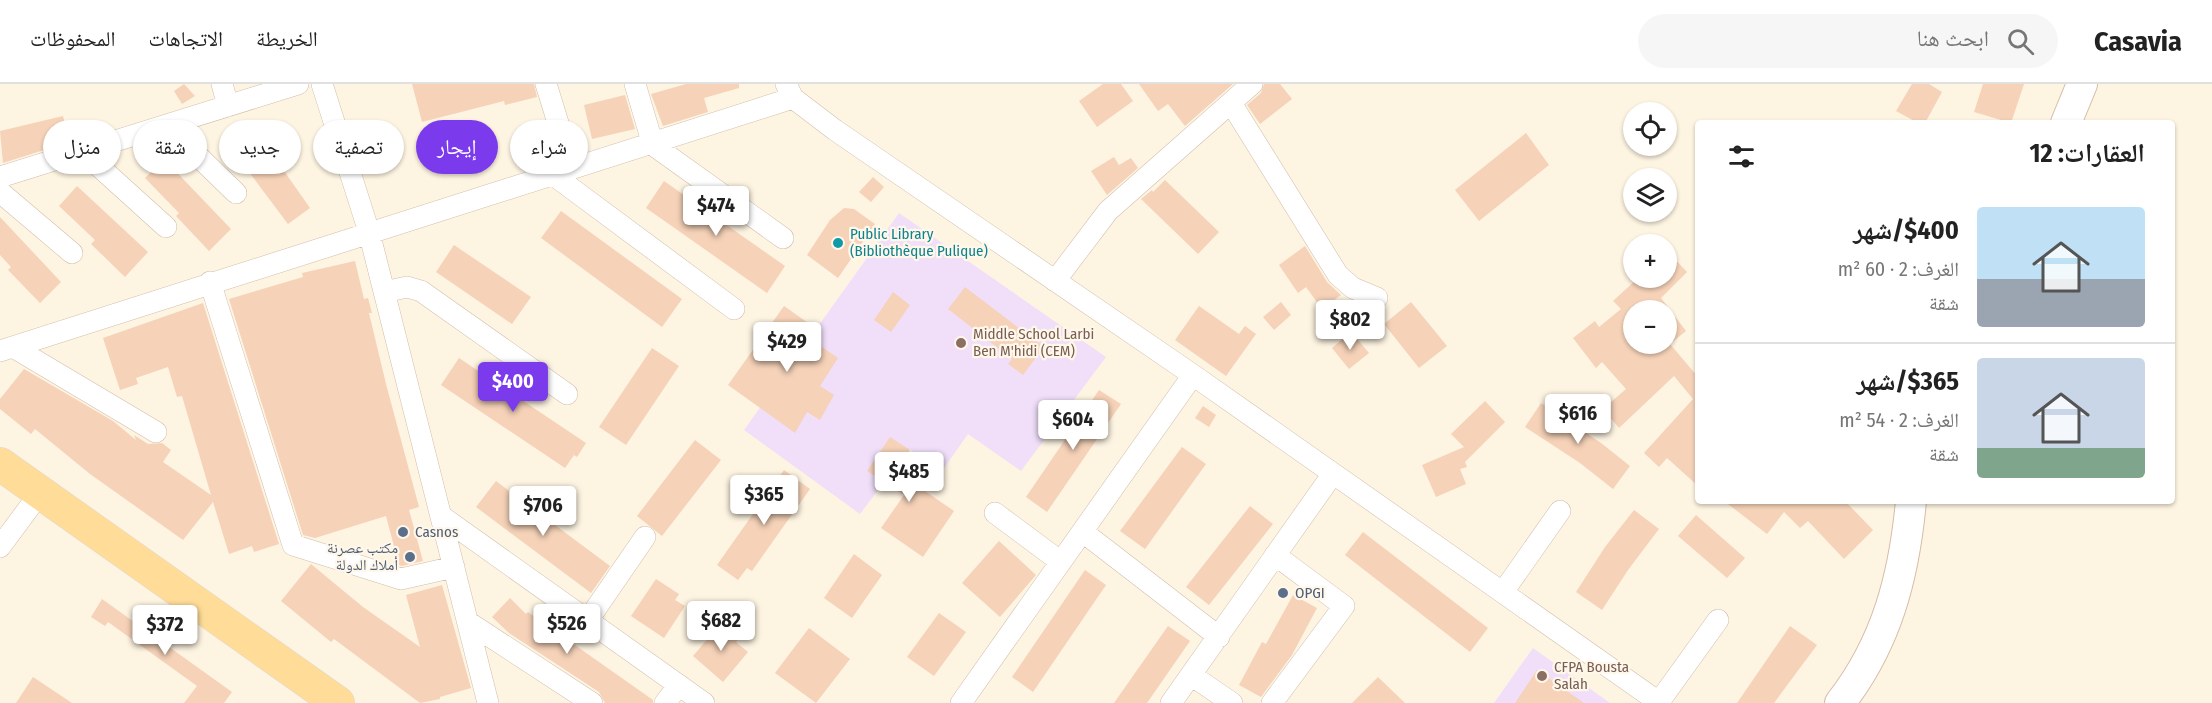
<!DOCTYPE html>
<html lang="ar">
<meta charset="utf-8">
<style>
body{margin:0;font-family:"Fira Sans Condensed","Noto Naskh Arabic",sans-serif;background:#f6f6f6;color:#222;direction:rtl;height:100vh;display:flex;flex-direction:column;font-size:22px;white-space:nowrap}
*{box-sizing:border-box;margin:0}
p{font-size:20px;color:#767676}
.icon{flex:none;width:33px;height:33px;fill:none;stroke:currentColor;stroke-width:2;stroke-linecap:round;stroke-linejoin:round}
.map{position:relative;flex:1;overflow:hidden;direction:ltr}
.details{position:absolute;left:1695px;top:36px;width:480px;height:384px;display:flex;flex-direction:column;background:#fff;border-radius:6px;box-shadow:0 2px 4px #0004;direction:rtl}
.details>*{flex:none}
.hud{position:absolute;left:18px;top:36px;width:570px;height:54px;direction:rtl;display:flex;gap:12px}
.controls{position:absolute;left:1623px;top:18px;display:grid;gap:12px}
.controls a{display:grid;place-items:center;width:54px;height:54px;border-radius:50%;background:#fff;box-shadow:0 2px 4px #0004;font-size:30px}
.price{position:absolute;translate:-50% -51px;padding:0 14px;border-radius:6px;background:#fff;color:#222;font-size:20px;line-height:39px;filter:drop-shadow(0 2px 3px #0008)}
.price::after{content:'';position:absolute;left:50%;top:36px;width:18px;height:14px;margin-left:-9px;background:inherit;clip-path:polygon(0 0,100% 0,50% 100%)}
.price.on{background:#7c3aed;color:#fff}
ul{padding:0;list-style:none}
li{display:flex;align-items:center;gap:18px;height:150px;padding:0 30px}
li+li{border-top:2px solid #e0e0e0}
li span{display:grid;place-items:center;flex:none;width:168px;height:120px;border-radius:6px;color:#555}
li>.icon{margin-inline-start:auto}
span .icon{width:72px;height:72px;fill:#fffc;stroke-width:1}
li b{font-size:26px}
h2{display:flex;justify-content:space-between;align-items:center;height:72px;padding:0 30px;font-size:26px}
.chip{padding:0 21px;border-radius:27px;background:#fff;box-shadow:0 2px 4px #0004;font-size:21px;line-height:54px}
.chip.on{background:#7c3aed;color:#fff}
header{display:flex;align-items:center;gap:36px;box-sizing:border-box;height:84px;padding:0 30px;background:#fff;border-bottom:2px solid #e0e0e0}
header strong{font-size:28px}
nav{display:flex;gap:33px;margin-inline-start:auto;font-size:21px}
.search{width:420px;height:54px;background:#f6f6f6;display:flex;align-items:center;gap:15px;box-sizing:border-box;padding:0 21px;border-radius:33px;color:#767676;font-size:22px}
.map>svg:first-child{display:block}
.education{fill:#f1dffa}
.building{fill:#f5d2b8;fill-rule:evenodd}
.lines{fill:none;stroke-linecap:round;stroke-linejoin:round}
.street-casing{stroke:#d1beab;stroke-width:22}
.secondary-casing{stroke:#d5bda8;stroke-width:32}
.primary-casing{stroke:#ded7d3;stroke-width:34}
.street{stroke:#fff;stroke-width:21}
.secondary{stroke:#fff;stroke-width:30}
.primary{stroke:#ffdc97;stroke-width:33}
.culture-dot{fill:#0f9aa8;stroke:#fff7e9;stroke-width:2}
.education-dot{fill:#8d6e63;stroke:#fff7e9;stroke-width:2}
.service-dot{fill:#5c6f8a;stroke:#fff7e9;stroke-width:2}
.labels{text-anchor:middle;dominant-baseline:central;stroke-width:4.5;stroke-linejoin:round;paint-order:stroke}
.culture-label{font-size:15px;fill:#0d838f;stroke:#fff7e9;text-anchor:start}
.education-label{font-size:15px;fill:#785e54;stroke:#fff7e9;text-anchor:start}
.service-label{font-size:15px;fill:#4e5e75;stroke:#fff7e9;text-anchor:start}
</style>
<header>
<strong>Casavia</strong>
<div class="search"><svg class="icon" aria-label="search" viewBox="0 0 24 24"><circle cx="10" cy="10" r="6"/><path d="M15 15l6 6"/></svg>ابحث هنا</div>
<nav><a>الخريطة</a><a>الاتجاهات</a><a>المحفوظات</a></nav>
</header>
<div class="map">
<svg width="2212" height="619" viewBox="0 0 2212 619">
<rect width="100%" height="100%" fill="#fef4e2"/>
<path class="education" d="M899,129l207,144 -85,114 -53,-37 -26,37 -33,-22 -49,65 -116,-84z
M1533,564l77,55h-116z"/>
<path class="building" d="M184,0l11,12 -13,8 -8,-13z
M412,0h122l3,13 -32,8 -1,-4 -82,21z
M686,0h53v4l-35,10 4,14 -45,14 -12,-32z
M1103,0h18l12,17 -36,26 -18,-26z
M1139,0h94l-48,42 -17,-22 -10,7z
M1264,0h16l12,15 -32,25 -13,-19 14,-12z
M1912,0h17l13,8 -17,31h-7l-22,-12z
M1983,0h41l-13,39 -37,-11z
M625,11l10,34 -43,10 -8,-34z
M63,32l4,16 -3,1 2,10 -63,20 -3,-32z
M256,47l54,77 -22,16 -57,-76z
M1526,49l23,32 -70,56 -24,-31z
M1114,73l5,8 12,-7 7,10 -31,27 -16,-24z
M164,75l67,70 -22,22 -33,-35 3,-3 -34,-35z
M873,93l11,10 -13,15 -12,-10z
M1165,96l54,52 -21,22 -57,-55 11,-9 1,2z
M664,97l121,85 -18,27 -121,-85z
M77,102l71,66 -23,25 -34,-33 4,-4 -36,-34z
M844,124l10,1 21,15 -37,54 -31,-23 23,-35z
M561,127l121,88 -20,28 -121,-89z
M0,133l61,65 -21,21 -32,-33 3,-3 -11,-12z
M454,161l77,52 -19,27 -76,-52z
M1305,162l22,36 14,13 -19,14 -16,-22 -8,6 -19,-28z
M1666,166l21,22 -26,26 25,33 -16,13 28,33v109l-31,-28 -8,9 -15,-14 49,-54 -19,-23 -55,52 -16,-19 23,-20 -24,-27 -6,6 -23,-30 22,-17 4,6 22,-18 -8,-8 25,-23h28zM1634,226h32v34h-32z
M355,177l9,38 4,-1 4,15h-3l17,71 33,123 -10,3 14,51 -21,5 -3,-1 -13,-49 -71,22 -12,-3 -74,-236 74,-22 -1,-4z
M965,203l79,60 -21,28 -15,-11 4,-5 -64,-50z
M893,208l17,13 -19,27 -17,-12z
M1281,218l10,13 -17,15 -11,-13z
M1411,218l36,44 -28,22 -35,-44z
M203,219l76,241 -25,8 -2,-6 -23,8 -16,-52 -30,38 -93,-66 -55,-45 -4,5 -31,-25v-10l24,-30 89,52 23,19 -2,-5 14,9 14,-1 9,7 -8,12 48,33 -29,-99 -5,1 -9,-30 -32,11 2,6 -18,6 -17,-52z
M784,222l27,19 -6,10 33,23 -18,28 14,9 -14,25 -13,-8 -12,21 -67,-48z
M1199,222l40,28 6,-8 11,8 -30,42 -51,-36z
M1351,248l18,21 -20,16 -17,-21z
M652,264l27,18 -53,79 -27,-18z
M459,274l127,85 -9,14 -3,-2 -9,13 -124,-83z
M1099,306l22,14 -74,108 -21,-15z
M1485,317l20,21 -40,40 2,5 -7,2 6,15 -30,13 -14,-32 42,-18 -13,-13z
M1541,319l60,40 29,23 -17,23 -33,-26 -55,-36z
M1203,322l13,9 -7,12 -14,-9z
M890,353l20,13 -14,21 58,40 -31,46 -42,-29 23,-33 -37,-24z
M695,356l26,20 -59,76 -25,-20z
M1182,363l24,17 -61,85 -25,-18z
M784,386l26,19 -58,82 -5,-3 -9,12 -21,-15z
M496,397l114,85 -19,27 -115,-86z
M1724,417h121l28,29 -29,29 -36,-38 -8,7 -16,-16 -17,22z
M1250,422l23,18 -64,81 -23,-18z
M1634,426l25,19 -31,41 -26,40 -26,-18 29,-45z
M1696,431l49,43 -18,20 -49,-42z
M1363,448l125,96 -18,24 -125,-97z
M999,457l37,34 -36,42 -38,-34z
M854,470l28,21 -30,43 -28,-20z
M311,480l52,43 57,40 -14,-52 36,-10 29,103 -31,9v2l-20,4 -86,-64 -3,3 -50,-41z
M1085,486l21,15 -73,107 -21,-15z
M656,495l23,15 -4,6 10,6 -21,32 -33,-22z
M1293,511l24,13 -25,47 -31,42 -22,-12 23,-43 4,2z
M510,514l16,16 2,-2 125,88v3h-48l-6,-11 -90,-59 -17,-16z
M102,515l130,93 -8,11h-40l13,-17 -89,-64 -3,4 -14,-9z
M939,529l27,19 -32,44 -27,-19z
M722,538l18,15 -4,5 12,10 -25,30 -30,-26z
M1168,542l22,15 -43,62h-33z
M1790,542l27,19 -43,58h-37z
M809,544l41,31 -34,44 -41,-30z
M1537,586l47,33h-69z
M33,593l39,26h-56z
M1378,593l27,26h-53z"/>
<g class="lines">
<defs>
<path id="street" d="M222,0l6,22
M322,0l47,148 119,471
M546,0l26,84
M635,0l18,61 130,93
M786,0l7,14 42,32 358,245 467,328
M1231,19l107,172 15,13 24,10
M168,43l68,66
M83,68l83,75
M552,90l182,135
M0,93l298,-93
M0,108l72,61
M1055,197l53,-70 144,-127
M210,198l83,263 108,34 53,-12
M384,208l23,-5 14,4 146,103
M13,263l143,85
M0,267l793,-253
M995,429l66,49
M441,432l263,187
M1083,448l136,105
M0,463l40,-54
M1503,508l57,-81
M588,536l57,-83
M468,538l124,81
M1191,591l41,28
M1659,618l59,-82
M665,619l14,-18
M961,619l232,-328
M1171,619l161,-228
M1272,619l72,-97 -69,-51"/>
<path id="secondary" d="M2066,39l16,-39
M1840,619c47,-60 64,-127 71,-202"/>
<path id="primary" d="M0,380l338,239"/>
</defs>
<use href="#street" class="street-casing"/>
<use href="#secondary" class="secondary-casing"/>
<use href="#primary" class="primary-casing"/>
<use href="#street" class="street"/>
<use href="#secondary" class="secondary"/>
<use href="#primary" class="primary"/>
</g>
<circle class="culture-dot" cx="838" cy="159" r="6"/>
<g class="education-dot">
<circle cx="961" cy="259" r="6"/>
<circle cx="1542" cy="592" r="6"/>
</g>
<g class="service-dot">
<circle cx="403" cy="448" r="6"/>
<circle cx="410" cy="473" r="6"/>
<circle cx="1283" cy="509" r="6"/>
</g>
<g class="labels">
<g class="culture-label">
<text x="850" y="150">Public Library<tspan x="850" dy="17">(Bibliothèque Pulique)</tspan></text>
</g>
<g class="education-label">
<text x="973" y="250">Middle School Larbi<tspan x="973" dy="17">Ben M'hidi (CEM)</tspan></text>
<text x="1554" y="583">CFPA Bousta<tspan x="1554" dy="17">Salah</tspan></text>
</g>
<g class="service-label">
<text x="415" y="448">Casnos</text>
<text x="398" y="464" text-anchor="end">مكتب عصرنة<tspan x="398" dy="17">أملاك الدولة</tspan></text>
<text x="1295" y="509">OPGI</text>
</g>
</g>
</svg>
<div class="controls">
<a><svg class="icon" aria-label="locate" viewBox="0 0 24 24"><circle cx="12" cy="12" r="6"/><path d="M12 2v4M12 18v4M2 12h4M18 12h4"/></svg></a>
<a><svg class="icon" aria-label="layers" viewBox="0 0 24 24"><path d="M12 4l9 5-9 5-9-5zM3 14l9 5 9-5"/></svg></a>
<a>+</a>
<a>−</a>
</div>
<b class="price" style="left:716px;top:153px">$474</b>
<b class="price" style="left:1350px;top:267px">$802</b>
<b class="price" style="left:787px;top:289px">$429</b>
<b class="price on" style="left:513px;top:329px">$400</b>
<b class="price" style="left:1578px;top:361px">$616</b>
<b class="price" style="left:1073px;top:367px">$604</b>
<b class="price" style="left:909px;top:419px">$485</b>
<b class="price" style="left:764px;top:442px">$365</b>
<b class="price" style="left:543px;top:453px">$706</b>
<b class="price" style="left:721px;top:568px">$682</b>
<b class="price" style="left:567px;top:571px">$526</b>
<b class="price" style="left:165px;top:572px">$372</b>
<div class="hud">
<a class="chip">شراء</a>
<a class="chip on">إيجار</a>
<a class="chip">تصفية</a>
<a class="chip">جديد</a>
<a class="chip">شقة</a>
<a class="chip">منزل</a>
</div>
<section class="details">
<h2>العقارات: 12<svg class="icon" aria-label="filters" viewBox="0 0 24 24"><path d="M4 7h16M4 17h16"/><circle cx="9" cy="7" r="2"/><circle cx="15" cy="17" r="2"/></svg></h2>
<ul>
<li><span style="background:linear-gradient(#bfe0f5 60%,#9aa5b1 0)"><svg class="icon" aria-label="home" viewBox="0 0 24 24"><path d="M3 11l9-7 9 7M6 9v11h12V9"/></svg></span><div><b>$400/شهر</b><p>الغرف: 2 · 60 m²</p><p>شقة</p></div></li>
<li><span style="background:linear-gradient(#c9d6e8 75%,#7fa58c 0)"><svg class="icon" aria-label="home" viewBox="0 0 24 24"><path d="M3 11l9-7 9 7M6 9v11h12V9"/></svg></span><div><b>$365/شهر</b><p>الغرف: 2 · 54 m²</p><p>شقة</p></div></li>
</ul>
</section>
</div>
